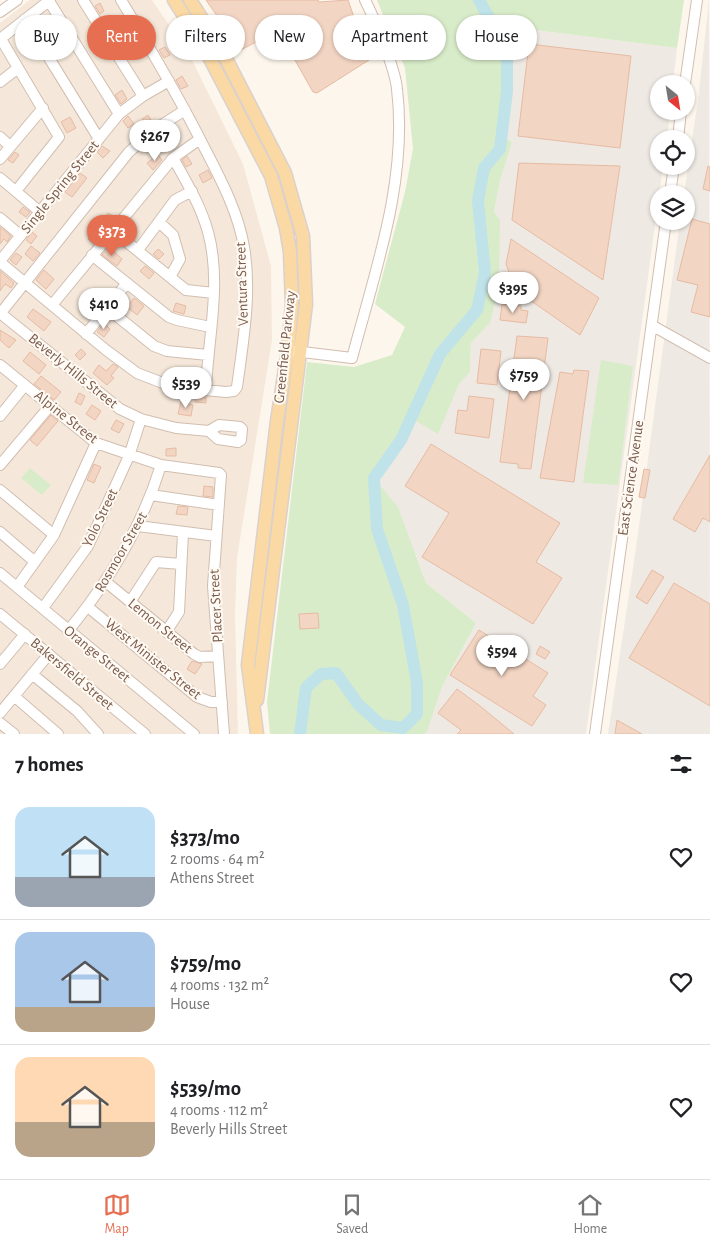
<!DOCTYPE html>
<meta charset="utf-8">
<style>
body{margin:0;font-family:"Alegreya Sans",sans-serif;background:#f6f6f6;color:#202124;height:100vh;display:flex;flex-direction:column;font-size:19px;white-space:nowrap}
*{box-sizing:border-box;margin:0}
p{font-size:16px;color:#757577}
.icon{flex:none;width:28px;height:28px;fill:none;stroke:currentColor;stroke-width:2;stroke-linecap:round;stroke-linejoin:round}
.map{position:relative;height:734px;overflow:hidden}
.side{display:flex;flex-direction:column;background:#fff;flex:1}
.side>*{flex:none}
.hud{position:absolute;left:15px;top:15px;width:680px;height:45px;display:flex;gap:10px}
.needle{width:32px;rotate:150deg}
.controls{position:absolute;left:650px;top:75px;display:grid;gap:10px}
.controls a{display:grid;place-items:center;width:45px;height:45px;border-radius:50%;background:#fff;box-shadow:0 1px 4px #0004;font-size:25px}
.price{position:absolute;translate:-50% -42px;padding:0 11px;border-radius:18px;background:#fff;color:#222;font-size:16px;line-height:32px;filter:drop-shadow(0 1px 2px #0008)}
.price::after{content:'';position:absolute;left:50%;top:30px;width:15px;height:11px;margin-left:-8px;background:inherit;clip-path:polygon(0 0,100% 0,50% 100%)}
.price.current{background:#e76f51;color:#fff}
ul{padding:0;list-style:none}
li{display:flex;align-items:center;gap:15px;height:125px;padding:0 15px}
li+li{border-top:1px solid #e0e0e0}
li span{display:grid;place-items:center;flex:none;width:140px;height:100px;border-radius:15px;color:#555}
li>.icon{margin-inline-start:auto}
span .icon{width:60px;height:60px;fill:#fffc;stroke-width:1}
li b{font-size:21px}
h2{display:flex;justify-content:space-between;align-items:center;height:60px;padding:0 15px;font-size:21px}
.chip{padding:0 18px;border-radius:22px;background:#fff;box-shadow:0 1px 4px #0004;font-size:18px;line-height:45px}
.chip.current{background:#e76f51;color:#fff}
.menu{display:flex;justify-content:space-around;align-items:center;height:70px;border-top:1px solid #e0e0e0;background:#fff;font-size:14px;color:#757577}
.menu a{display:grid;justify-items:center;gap:2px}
.menu .current{color:#e76f51}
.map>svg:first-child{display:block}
.residential{fill:#f5e8da}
.industrial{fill:#efe9e4}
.green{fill:#d8ecc9}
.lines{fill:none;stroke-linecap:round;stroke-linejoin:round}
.river{stroke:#bfe3e8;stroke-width:12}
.building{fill:#f3d5c3;stroke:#e6bba3}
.minor-casing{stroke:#d1beb0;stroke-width:12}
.major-casing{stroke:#dad1cd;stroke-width:15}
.minor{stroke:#fff;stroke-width:10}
.major{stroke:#fbd9a5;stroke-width:12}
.labels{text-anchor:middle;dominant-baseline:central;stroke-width:4;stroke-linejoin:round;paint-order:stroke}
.street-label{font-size:15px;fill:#7a5c4d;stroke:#fffaf3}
</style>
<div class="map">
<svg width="710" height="734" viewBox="0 0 710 734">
<rect width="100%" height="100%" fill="#fdf6ec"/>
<path class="residential" d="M30,0h122l38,56 53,108 28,102 1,74 -35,218 -2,59 3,117h-238v-711z"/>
<path class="industrial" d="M709,0l1,734h-102l29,-193 43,-320h6v-27h-2l14,-94z
M512,27l165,21 -4,36h-14v27h11l-3,28h-8v27h4l-77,568h-162l3,-2 15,-45 34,-64 -50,-40 -10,-28 -42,-77 27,-38 10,-22 27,15 21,-49 11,-12 1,-29 19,-20 4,-111 6,-31 12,-39 -11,-6 6,-45v-41l-11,-22z"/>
<path class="green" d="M377,0h307l-7,48 -165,-21 -15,1 10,22v41l-6,45 11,6 -12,39 -6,31 6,8 -1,65 -9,38 -19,20 -1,29 -11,12 -21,50 -27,-16 -10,22 -27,38 24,29 28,76 50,40 -34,64 -15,45 -3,2h-154l-3,-32 40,-340 47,5 38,-12 13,-28 -30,-23 30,-112 8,-43 -8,-81z
M601,360l32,6 -15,119 -35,-2z
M30,468l21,17 -9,10 -21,-17z"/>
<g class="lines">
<path class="river" d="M300,734l6,-46 15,-14 15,-1 22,31 23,21 22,3 14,-14v-31l-14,-78 -26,-76 -3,-51 27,-38 39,-86 37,-44 8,-37 -7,-72 6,-33 16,-19 7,-58v-41l-28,-50"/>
</g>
<path class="building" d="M206,0h112l1,2 29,-2 21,60 -52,33 -4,-1 -35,-62 -37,20z
M100,3l4,8 -4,3 -5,-8z
M529,44l102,12 -11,92 -102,-12z
M165,47l5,8 -6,3 -5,-8z
M182,76l6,10 -7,3 -5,-9z
M122,90l5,9 -6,5 -6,-9z
M148,115l4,7 -5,4 -5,-7z
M128,116l6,8 -6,4 -5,-7z
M70,117l6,11 -9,5 -6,-11z
M169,129l5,9 -12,7 2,1 -6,5 -5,-7 8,-6 -2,-3z
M102,146l8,5 -7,7 -6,-6z
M15,152l4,3 -6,8 -5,-3z
M158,155l4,5 -9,10 -6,-7z
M187,156l5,8 -6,3 -4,-7z
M519,163l101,3 -17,114 -91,-60z
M708,166l2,1v24l-7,-2z
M208,170l4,8 -9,5 -4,-8z
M80,173l7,5 -15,19 -7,-5z
M23,207l7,5 -4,5 -7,-5z
M108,213l5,3 -9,14 -11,13 -5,-4z
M692,219l18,5v93l-19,-5 7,-27 -21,-5z
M0,227l11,9 -4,6 -3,-3 -4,5z
M32,232l5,4 -6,8 -5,-4z
M511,239l88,59 -19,37 -76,-53 5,-10 -3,-8z
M31,246l9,7 -7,8 -8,-7z
M109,247l13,12 -5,7 -15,-11z
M158,249l6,5 -5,5 -6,-5z
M16,253l6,4 -6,8 -6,-5z
M145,266l9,7 -5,6 -9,-8z
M44,270l10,9 -8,10 -10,-9z
M0,271l14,12 -3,5 -6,-4 -5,7z
M134,298l10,8 -7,9 -10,-8z
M176,303l10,3 -2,8 -11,-3z
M502,304l19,2v4l7,1 -2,12 -26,-3z
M33,309l18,13 -7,9 -17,-14z
M104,323l6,6 -6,8 -7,-5z
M0,330l16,10 -7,8 -9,-8z
M517,336l31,2 -17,131 -13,-1v-4l-18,-2z
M81,349l5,5 -6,6 -5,-5z
M481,349l20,2 -4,34 -20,-2z
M30,352l16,13 -7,9 -16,-13z
M113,364l5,3 -7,9 3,2 -7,7 -14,-12 6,-8 7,6z
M574,370l15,1 -15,111 -34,-4 20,-106 13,2z
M184,372h11v9h-11z
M41,376l20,16 -7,8 -20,-16z
M79,393l6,3 -4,9 -6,-3z
M195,396l11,1v6l-11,-1z
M469,396l25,3 -5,39 -34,-5 3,-23 9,1z
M181,402l12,3 -2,11 -13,-2z
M92,405l9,6 -6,9 -9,-6z
M51,415l7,6 -21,25 -7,-6z
M116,420l8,4 -5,9 -8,-4z
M431,444l129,79 -24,39 26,16 -29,46 -111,-67 27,-44 -44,-27z
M176,448v8h-10v-7z
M710,455v67l-7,-4 -8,14 -22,-13z
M94,464l7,3 -7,16 -7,-3z
M644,469l6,1 -5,28 -6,-1z
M204,486l9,1v10l-10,-1z
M178,506l10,1 -1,8 -11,-1z
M652,570l12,7 -17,27 -11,-7z
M674,583l36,21v102l-81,-48z
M318,613l1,15 -19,1 -1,-15z
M479,630l69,43 -15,23 13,9 -14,21 -82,-51z
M540,646l10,6 -5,7 -9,-5z
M192,661l10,3 -7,10 -8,-5z
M457,689l23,17 34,28h-57l4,-4 -23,-17z
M617,720l25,14h-27z"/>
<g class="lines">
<defs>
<path id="minor" d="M83,0l60,96
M49,1l70,113
M0,12l17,-12
M25,19l74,120
M0,39l50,-39
M1,39l58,98 -43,54
M0,82l18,-14
M685,84l12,-84
M0,137l10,9
M678,139l3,-28
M173,158c13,23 28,48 35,74 14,50 0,106 -2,157
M0,159l43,-51
M0,178l39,33
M670,194l4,-28
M0,218l20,17
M160,223l13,12 7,24 -10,18
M112,230l74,60 28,3
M138,250l37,-50 17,-9
M92,255l77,62 8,3 33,7
M0,261l119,-147 24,-18 26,-15
M0,262l106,88 31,23 36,14 53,5 8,-1 3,-4c6,-45 15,-94 7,-140 -6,-36 -24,-69 -41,-102 -25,-50 -53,-97 -82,-145
M52,305l121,-147 27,-19
M107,308l47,38 13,5 41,4
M0,313l120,96 21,10 35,9 33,3 9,8 20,3 3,-2 1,-11 -2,-2 -21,-2 -10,6
M0,314l129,-162 25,-22 31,-20
M653,326l57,32
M86,334l41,-51
M294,351l58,7c23,-87 56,-177 45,-269 -2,-21 -22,-69 -32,-89
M0,365l96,78 65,22 58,8 2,2 -8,111 11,148
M0,416l25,-31
M0,465l50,-59
M0,490l54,45
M151,495l68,10
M138,526l78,10
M0,532l35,30
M0,573l194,161
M106,582l88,72 6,3 18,-1
M17,587l37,-52 42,-92
M130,602l26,-40 25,2
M88,607l109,90 14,5h11
M43,608l45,-62 41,-90 12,-37
M0,614l145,120
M68,631c41,-50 74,-104 93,-166
M166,632l13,-20 4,-79
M0,664l25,-30
M32,674l45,37 21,23
M14,696l44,38
M0,713l49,-59
M0,723l14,11
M595,734l71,-513"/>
<path id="major" d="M174,0l31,49 66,127 15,52 4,24 2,52 -4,46 -11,71 -29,244 9,69
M190,0l30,47 65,126 18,63 3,68 -49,396"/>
</defs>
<use href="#minor" class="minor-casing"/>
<use href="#major" class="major-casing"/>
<use href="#minor" class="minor"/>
<use href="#major" class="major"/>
</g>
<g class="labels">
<g class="street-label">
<text transform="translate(60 187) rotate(-51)">Single Spring Street</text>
<text transform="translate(242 284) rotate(-92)">Ventura Street</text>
<text transform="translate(285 347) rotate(-84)">Greenfield Parkway</text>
<text transform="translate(73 371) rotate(39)">Beverly Hills Street</text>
<text transform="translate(66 417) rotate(38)">Alpine Street</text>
<text transform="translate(631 478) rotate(-82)">East Science Avenue</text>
<text transform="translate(100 518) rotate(-64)">Yolo Street</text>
<text transform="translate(121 552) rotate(-60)">Rosmoor Street</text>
<text transform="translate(216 606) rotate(-93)">Placer Street</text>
<text transform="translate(160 626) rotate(39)">Lemon Street</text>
<text transform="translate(97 654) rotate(39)">Orange Street</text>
<text transform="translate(153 659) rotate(39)">West Minister Street</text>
<text transform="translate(72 674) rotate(40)">Bakersfield Street</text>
</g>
</g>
</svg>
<div class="controls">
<a><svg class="needle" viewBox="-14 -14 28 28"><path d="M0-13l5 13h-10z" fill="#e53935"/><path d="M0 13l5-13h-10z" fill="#757577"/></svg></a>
<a><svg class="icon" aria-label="locate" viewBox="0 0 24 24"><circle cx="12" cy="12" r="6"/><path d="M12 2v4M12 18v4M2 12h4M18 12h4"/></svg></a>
<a><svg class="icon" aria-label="layers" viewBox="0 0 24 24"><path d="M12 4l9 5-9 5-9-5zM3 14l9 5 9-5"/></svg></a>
</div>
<b class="price" style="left:155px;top:162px">$267</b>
<b class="price current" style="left:112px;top:257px">$373</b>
<b class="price" style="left:513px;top:314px">$395</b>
<b class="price" style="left:104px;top:330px">$410</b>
<b class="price" style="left:524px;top:401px">$759</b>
<b class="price" style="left:186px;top:409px">$539</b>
<b class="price" style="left:502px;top:677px">$594</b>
<div class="hud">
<a class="chip">Buy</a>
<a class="chip current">Rent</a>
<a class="chip">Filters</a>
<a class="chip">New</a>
<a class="chip">Apartment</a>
<a class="chip">House</a>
</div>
</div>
<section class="side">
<h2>7 homes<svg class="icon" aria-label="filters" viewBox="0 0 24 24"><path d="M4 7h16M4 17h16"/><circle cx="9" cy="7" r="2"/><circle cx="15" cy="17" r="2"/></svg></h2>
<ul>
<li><span style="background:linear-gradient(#bfe0f5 70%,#9aa5b1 0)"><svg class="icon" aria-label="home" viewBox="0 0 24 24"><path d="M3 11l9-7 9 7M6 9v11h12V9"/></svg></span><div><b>$373/mo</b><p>2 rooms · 64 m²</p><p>Athens Street</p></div><svg class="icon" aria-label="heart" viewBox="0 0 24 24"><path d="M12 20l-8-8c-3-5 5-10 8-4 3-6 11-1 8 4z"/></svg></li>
<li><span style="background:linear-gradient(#a9c7e8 75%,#b9a48a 0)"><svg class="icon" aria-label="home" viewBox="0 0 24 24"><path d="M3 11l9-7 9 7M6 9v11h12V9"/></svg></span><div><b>$759/mo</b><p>4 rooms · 132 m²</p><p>House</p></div><svg class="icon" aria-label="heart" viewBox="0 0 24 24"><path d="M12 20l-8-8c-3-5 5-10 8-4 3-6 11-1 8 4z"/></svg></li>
<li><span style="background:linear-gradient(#ffd9b3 65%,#b9a48a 0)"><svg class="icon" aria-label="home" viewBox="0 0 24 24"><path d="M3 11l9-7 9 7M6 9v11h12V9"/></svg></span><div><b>$539/mo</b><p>4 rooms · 112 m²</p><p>Beverly Hills Street</p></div><svg class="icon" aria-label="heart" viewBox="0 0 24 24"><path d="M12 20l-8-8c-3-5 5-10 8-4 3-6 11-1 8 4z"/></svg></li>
</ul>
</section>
<nav class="menu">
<a class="current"><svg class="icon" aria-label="map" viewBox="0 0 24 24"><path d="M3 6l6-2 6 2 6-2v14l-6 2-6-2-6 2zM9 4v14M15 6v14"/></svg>Map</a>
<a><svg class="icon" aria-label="saved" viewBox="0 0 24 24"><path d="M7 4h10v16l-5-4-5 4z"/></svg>Saved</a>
<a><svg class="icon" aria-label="home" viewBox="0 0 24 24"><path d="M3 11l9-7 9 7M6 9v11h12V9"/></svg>Home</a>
</nav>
